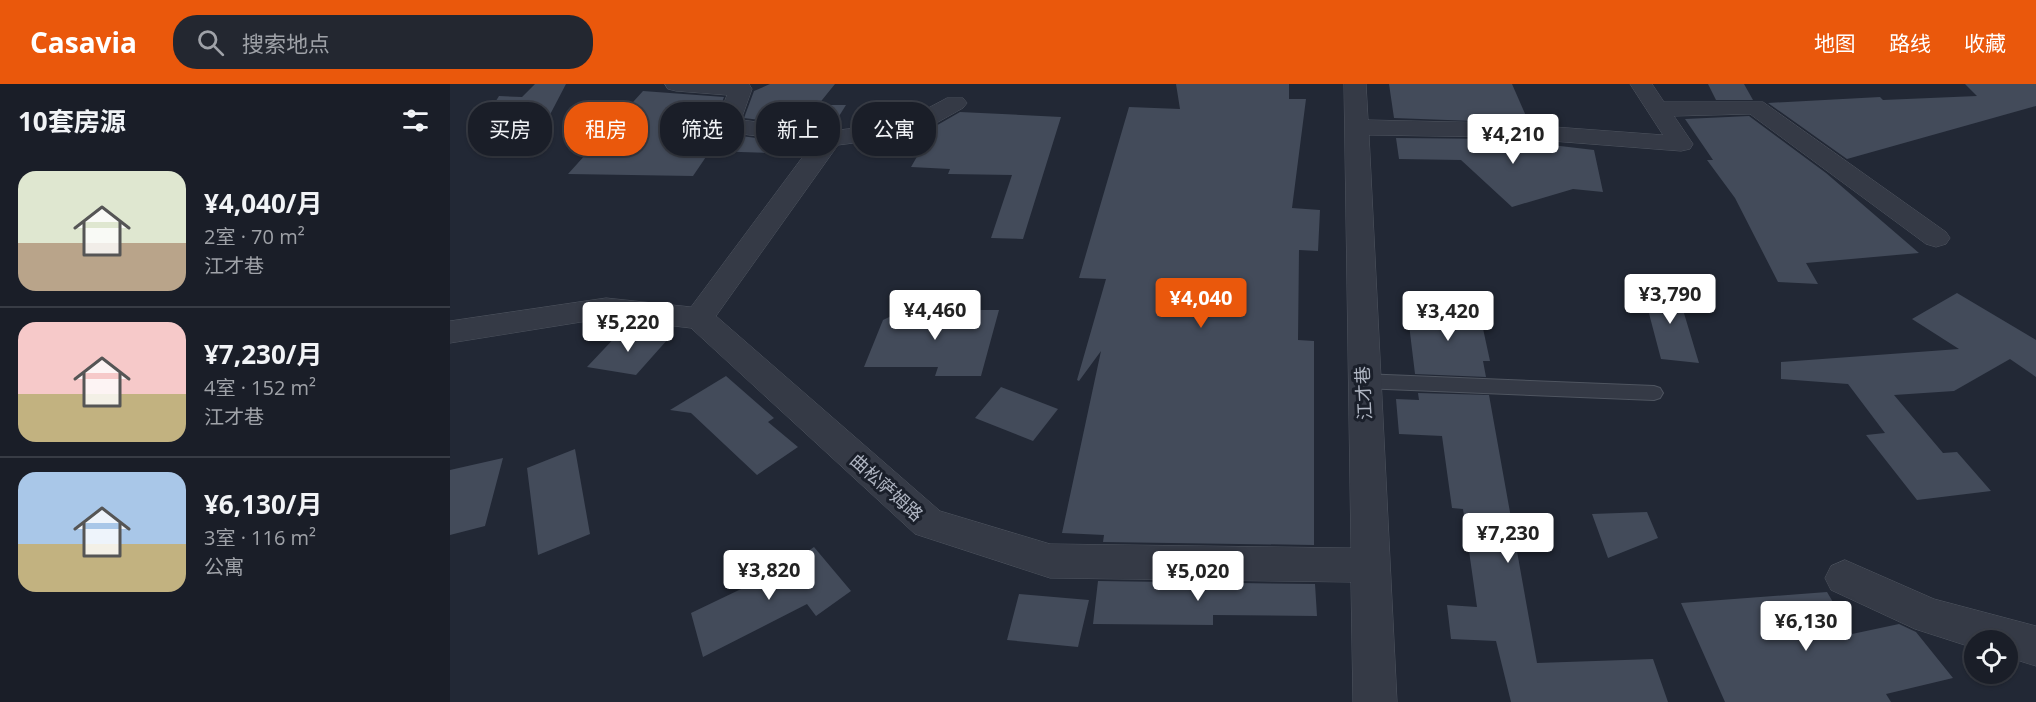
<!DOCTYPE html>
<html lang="zh">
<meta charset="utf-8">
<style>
body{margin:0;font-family:"Open Sans","Noto Sans SC",sans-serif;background:#232730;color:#f1f3f6;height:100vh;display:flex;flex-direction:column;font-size:22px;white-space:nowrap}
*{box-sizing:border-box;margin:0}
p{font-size:20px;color:#9fa2a8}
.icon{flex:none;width:33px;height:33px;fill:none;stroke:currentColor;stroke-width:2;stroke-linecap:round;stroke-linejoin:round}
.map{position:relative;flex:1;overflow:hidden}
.sheet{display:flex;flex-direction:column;background:#1a1e28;width:450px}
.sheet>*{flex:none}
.guide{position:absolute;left:18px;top:18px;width:570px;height:54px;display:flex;gap:12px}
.fabs{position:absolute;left:1514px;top:546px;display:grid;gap:12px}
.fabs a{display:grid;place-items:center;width:54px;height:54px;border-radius:50%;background:#1a1e28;box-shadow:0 2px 4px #0004,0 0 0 2px #383c45;font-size:30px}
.price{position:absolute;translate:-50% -51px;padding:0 14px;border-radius:6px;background:#fff;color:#222;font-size:20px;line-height:39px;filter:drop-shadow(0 2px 3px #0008)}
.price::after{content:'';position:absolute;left:50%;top:36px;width:18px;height:14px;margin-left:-9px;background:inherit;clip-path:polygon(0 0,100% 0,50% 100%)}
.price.active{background:#ea580c;color:#fff}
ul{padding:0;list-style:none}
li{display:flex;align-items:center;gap:18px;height:150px;padding:0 18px}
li+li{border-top:2px solid #383c45}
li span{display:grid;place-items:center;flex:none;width:168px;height:120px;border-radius:18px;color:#555}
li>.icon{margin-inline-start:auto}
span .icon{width:72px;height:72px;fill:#fffc;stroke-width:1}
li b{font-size:26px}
h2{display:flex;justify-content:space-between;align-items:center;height:72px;padding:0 18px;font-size:26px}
.tag{padding:0 21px;border-radius:24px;background:#1a1e28;box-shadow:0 2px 4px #0004,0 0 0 2px #383c45;font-size:21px;line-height:54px}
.tag.active{background:#ea580c;color:#fff}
header{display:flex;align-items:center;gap:36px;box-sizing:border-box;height:84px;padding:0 30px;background:#ea580c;color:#fff}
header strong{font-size:28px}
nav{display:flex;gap:33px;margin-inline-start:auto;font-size:21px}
.search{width:420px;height:54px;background:#232730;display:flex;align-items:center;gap:15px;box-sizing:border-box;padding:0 21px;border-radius:24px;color:#9fa2a8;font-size:22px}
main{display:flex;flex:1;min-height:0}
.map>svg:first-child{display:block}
.building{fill:#434b5a}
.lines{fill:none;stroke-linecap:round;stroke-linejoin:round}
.service-casing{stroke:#4f5560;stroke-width:2}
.minor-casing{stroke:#4f5560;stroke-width:1}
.service{fill:#353a46;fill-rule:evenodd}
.minor{fill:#353a46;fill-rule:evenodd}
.labels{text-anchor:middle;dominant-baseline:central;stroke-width:6;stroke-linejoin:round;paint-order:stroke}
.street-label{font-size:18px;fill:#afb5c2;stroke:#1a1f2a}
</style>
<header>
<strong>Casavia</strong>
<div class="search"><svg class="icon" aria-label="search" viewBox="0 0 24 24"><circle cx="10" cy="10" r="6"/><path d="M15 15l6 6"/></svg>搜索地点</div>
<nav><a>地图</a><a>路线</a><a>收藏</a></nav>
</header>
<main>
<section class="sheet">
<h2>10套房源<svg class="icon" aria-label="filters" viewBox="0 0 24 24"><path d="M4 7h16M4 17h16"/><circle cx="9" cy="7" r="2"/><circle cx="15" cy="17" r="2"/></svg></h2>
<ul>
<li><span style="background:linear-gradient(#dfe7d0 60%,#b9a48a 0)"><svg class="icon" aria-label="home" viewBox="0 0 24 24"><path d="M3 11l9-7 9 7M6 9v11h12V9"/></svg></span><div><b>¥4,040/月</b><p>2室 · 70 m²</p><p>江才巷</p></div></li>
<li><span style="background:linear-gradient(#f6c9c9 60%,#c2b280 0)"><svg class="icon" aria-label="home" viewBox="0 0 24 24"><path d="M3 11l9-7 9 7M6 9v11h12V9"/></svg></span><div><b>¥7,230/月</b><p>4室 · 152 m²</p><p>江才巷</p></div></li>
<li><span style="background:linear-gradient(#a9c7e8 60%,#c2b280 0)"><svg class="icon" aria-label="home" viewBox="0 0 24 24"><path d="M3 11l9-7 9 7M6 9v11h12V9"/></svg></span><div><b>¥6,130/月</b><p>3室 · 116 m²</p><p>公寓</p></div></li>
</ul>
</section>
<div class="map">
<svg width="1586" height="618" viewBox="0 0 1586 618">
<rect width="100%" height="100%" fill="#222835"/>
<path class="building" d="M85,0h31l-23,44 -69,8 25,-40 23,1z
M320,0h65l-17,21h28l-15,24 -87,-11 10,-27z
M726,0h113v15h17l-14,109 28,2 -2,41 -19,-1 -1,90 16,1v204l-211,-3 1,-7 -42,-2 39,-182 -22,30 -2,-1 29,-101 -27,-1 50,-171 51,2z
M939,0h123l17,39 -135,-5z
M1258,0h36l9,16h-37z
M1515,0h71v22l-189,53 -79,-56 112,-6 3,3 94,-4z
M193,7l81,6 -11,28 5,8 91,12 -10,9 -89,-3 -17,25 -125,-2z
M510,28l101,5 -38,122 -32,-1 21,-63 -64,-1 2,-5 -39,-2 23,-40z
M1299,32l77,57 93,80 -113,10 12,21 -40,-2 -43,-84 -28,-38h6l-28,-41z
M946,54l104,1 94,11 9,42 -30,-3 -61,18 -51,-47 -62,-1z
M1192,203l35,3 22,73 -38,-4z
M1507,209l79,47v37l-26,-18 -56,32 -60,4 49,58 14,-1 34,39 -74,9 -51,-65 19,-2 -37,-49 -67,-5v-17l178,-13 -47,-30z
M957,224l72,2 11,51h-7l3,16 -71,-3z
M454,226h95l-18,66h-46l3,-9h-74l19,-47z
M171,247l47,8 -32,36 -49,-8z
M276,292l48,42 -6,4 30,25 -41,28 -66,-62 -21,-3z
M551,303l57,22 -25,32 -58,-23z
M968,309l71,2 48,268 116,-4 15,43h-157l-15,-61 -45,-2 -4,-34 30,2 -14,-98 -11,-1 -10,-72 -43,-2 -3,-35 23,1z
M125,365l15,85 -52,21 -11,-87z
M53,374l-18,68 -35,9v-65z
M1197,428l11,26 -50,20 -16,-44z
M364,463l37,44 -35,25 -9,-12 -104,53 -12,-44 92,-44z
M648,497l217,3 2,32 -104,-1v10l-120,-1z
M1377,508l25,42 47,-10 17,8 37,46 -67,16 5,8h-166l-44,-99z
M569,510l70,6 -11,47 -71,-7z"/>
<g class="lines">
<defs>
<path id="service" d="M912,290l292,12 6,2 3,5 -3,5 -6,2 -292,-12 -6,-2 -3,-5 3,-5z"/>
<path id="minor" d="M215,0h84l3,5 -11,31 89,11 70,-8 47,-25h16l4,5 -4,5 -48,27 -77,10 -122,171 224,195 110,33 301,4 -7,-464h22l2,36 132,3 163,12 -33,-51h22l12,18h99l183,130 4,6 -4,6 -10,3 -10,-3 -176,-130 -76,2 19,28 -3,5 -9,2 -181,-14 -131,-2 28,567h-44l-2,-120 -301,-4 -135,-44 -224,-206 -85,-10 -156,25v-22l156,-23 85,9 122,-164 -95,-12 -3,-5 12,-31 -51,-4 -8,-2z
M1395,476l89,39 102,27v40l-29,-9v-17h-33v8l-59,-19 -84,-39 -6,-12 6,-12z"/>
</defs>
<use href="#service" class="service-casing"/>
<use href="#minor" class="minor-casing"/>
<use href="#service" class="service"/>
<use href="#minor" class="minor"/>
</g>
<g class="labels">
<g class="street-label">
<text transform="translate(913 309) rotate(-93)">江才巷</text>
<text transform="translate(437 403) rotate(42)">曲松萨姆路</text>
</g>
</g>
</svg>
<div class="fabs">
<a><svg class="icon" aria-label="locate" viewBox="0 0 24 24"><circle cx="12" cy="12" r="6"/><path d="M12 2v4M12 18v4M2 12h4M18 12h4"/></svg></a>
</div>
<b class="price" style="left:1063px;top:81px">¥4,210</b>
<b class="price" style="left:1220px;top:241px">¥3,790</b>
<b class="price active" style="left:751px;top:245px">¥4,040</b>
<b class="price" style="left:485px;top:257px">¥4,460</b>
<b class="price" style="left:998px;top:258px">¥3,420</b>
<b class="price" style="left:178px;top:269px">¥5,220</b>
<b class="price" style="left:1058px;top:480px">¥7,230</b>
<b class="price" style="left:319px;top:517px">¥3,820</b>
<b class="price" style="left:748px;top:518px">¥5,020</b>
<b class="price" style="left:1356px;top:568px">¥6,130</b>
<div class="guide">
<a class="tag">买房</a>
<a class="tag active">租房</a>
<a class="tag">筛选</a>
<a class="tag">新上</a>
<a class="tag">公寓</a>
</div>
</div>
</main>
